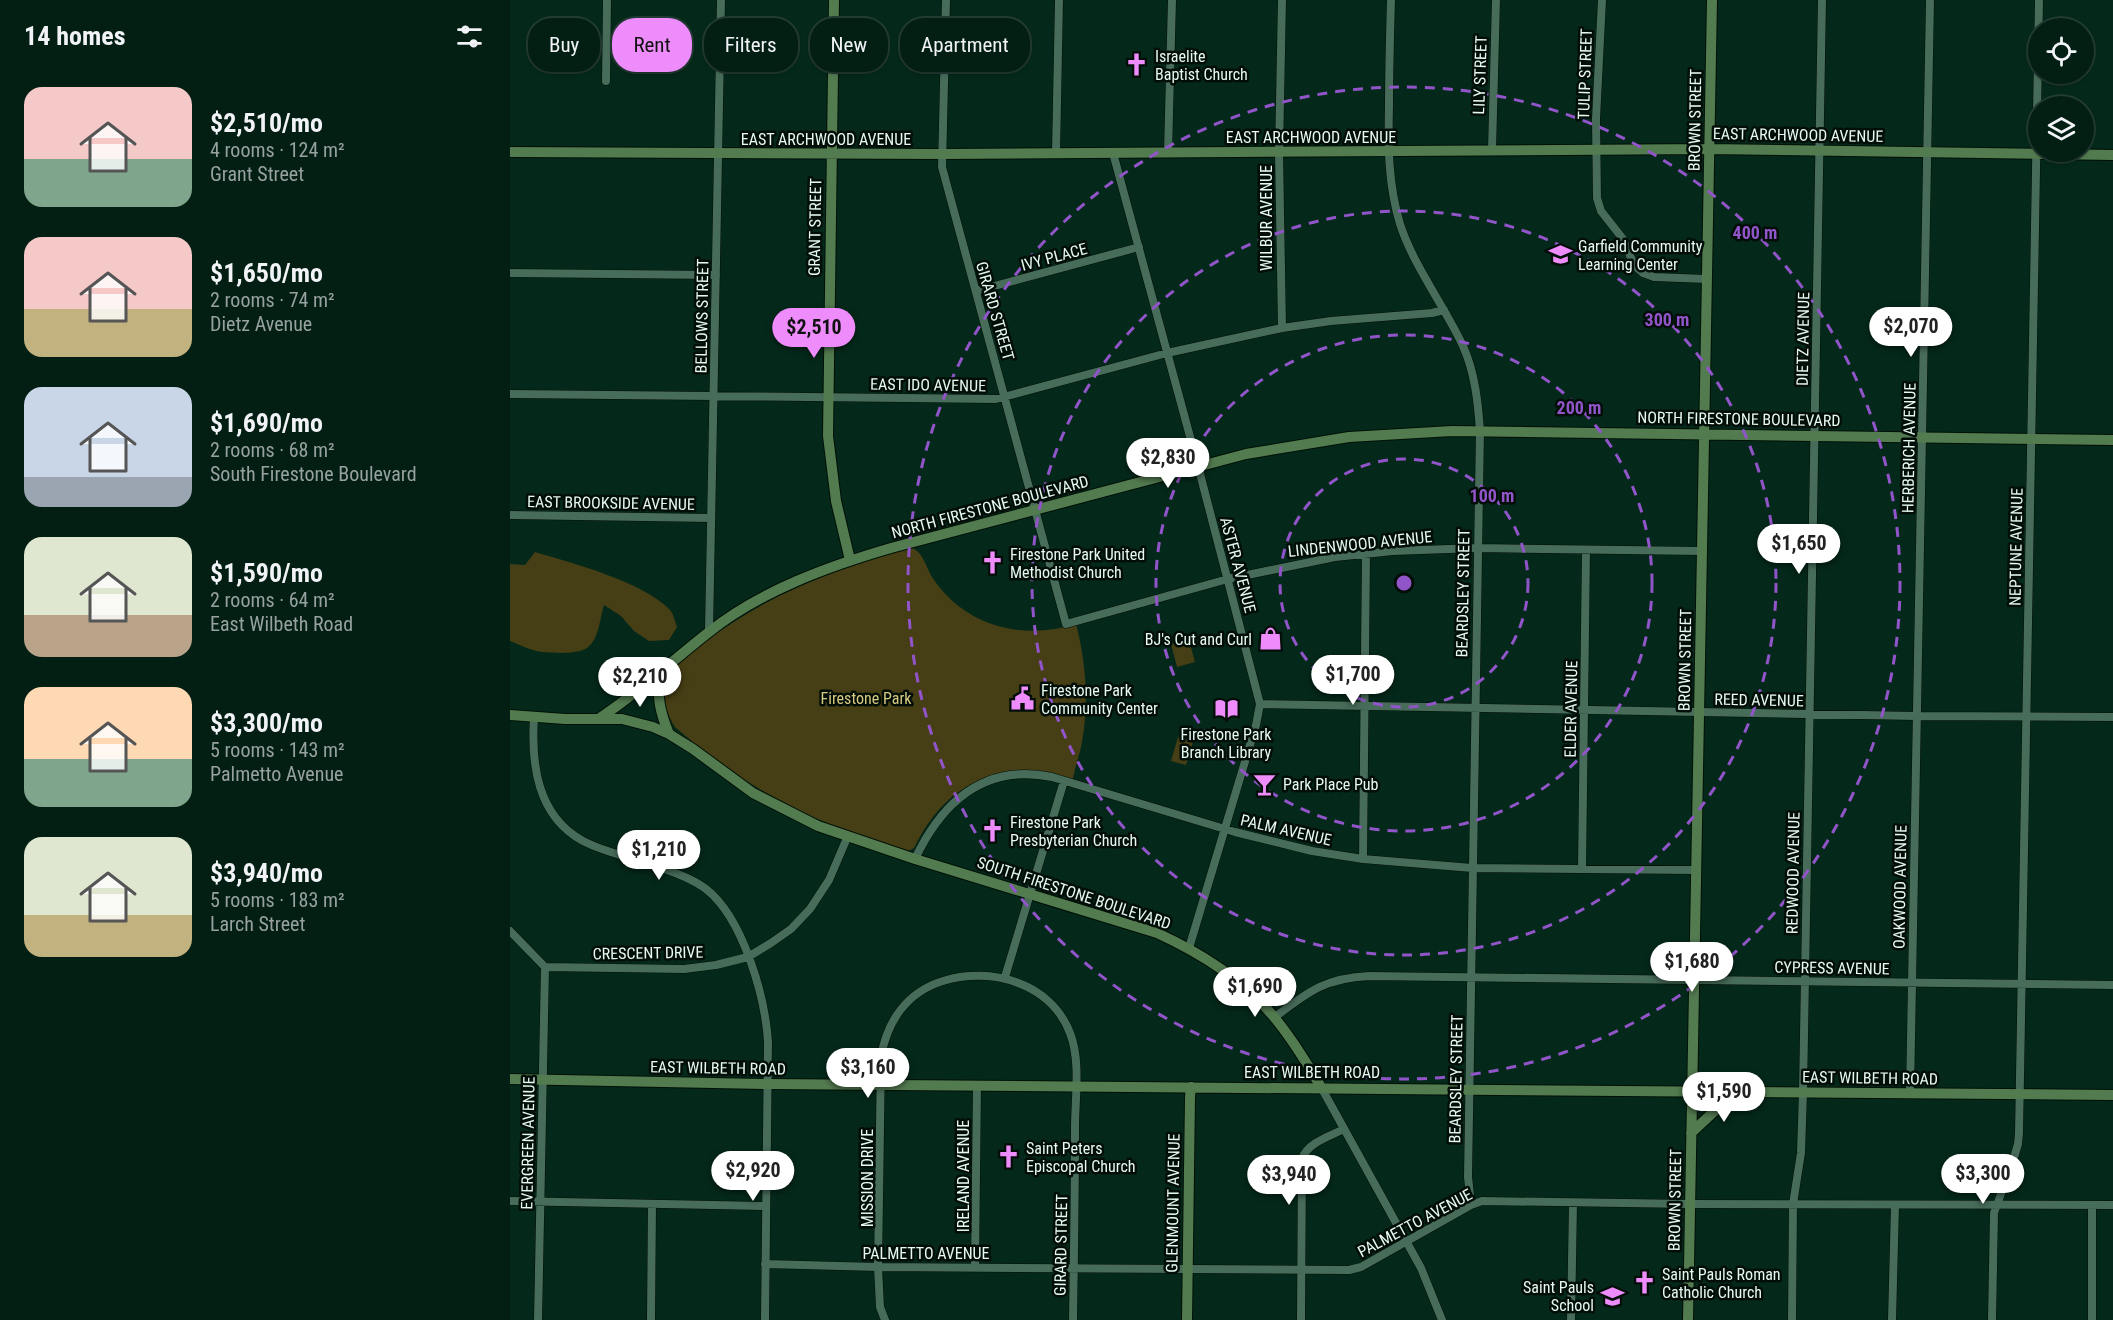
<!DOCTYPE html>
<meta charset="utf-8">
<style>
body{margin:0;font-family:"Roboto Condensed",sans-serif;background:#112c22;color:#f1f3f6;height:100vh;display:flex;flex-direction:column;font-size:22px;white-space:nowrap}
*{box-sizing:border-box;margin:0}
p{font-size:20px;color:#97a2a0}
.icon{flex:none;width:33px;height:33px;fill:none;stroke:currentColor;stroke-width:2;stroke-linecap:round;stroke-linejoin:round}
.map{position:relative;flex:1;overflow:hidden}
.side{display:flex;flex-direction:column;background:#031f14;width:510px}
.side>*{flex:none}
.hud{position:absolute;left:18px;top:18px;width:570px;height:54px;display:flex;gap:12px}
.controls{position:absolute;left:1518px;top:18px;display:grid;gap:12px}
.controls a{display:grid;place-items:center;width:66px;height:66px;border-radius:50%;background:#031f14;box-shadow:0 2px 4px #0004,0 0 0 2px #243d34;font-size:30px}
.price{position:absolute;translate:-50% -51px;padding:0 14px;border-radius:21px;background:#fff;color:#222;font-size:20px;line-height:39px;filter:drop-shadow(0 2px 3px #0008)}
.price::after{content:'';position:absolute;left:50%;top:36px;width:18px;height:14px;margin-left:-9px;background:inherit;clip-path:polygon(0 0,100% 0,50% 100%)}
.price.active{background:#ed8cfa;color:#111}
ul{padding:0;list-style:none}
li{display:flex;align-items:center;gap:18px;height:150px;padding:0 24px}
li span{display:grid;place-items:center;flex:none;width:168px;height:120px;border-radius:18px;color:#555}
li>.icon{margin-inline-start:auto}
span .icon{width:72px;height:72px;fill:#fffc;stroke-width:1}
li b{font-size:26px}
h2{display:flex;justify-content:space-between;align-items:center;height:72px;padding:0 24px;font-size:26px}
.tag{padding:0 21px;border-radius:24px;background:#031f14;box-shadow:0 2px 4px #0004,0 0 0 2px #243d34;font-size:21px;line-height:54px}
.tag.active{background:#ed8cfa;color:#111}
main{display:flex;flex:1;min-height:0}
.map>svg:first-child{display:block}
.green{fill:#463e14}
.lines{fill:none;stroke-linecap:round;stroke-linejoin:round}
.street-casing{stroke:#001006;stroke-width:9}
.secondary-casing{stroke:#001006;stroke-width:12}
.street{stroke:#486c5a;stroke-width:8}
.secondary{stroke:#537b50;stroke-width:10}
.ring{fill:none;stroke:#9155c9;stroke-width:3;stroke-dasharray:10 8}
.labels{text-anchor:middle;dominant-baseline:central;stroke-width:5;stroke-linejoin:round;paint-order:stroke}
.poi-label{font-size:16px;fill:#e7faf0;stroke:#030e08;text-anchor:start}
.street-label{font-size:16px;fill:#e7faf0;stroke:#030e08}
.park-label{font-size:16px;fill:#d7c982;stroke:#030e08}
.centre{fill:#9155c9;stroke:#030e08;stroke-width:3}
.ring-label{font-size:18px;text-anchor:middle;font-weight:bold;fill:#9155c9;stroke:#030e08;stroke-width:5;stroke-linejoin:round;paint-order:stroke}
</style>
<main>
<section class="side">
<h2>14 homes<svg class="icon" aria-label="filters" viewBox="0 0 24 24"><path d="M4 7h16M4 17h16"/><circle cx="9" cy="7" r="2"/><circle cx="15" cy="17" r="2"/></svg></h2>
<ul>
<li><span style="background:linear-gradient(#f6c9c9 60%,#7fa58c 0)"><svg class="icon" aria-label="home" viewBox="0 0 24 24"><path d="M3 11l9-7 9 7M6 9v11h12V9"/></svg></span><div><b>$2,510/mo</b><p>4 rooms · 124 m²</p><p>Grant Street</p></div></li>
<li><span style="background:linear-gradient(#f6c9c9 60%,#c2b280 0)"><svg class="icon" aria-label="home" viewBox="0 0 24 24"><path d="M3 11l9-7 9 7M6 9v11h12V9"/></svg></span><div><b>$1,650/mo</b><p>2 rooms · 74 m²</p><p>Dietz Avenue</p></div></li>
<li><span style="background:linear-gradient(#c9d6e8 75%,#9aa5b1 0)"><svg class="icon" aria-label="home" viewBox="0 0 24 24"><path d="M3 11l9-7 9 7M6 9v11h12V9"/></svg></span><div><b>$1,690/mo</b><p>2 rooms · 68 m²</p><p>South Firestone Boulevard</p></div></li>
<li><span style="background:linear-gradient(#dfe7d0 65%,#b9a48a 0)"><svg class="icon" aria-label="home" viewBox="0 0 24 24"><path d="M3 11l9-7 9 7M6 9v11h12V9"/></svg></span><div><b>$1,590/mo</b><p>2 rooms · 64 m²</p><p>East Wilbeth Road</p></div></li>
<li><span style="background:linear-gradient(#ffd9b3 60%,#7fa58c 0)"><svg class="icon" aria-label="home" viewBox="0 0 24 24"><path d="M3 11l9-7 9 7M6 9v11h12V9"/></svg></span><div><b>$3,300/mo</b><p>5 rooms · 143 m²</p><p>Palmetto Avenue</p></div></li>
<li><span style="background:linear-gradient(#dfe7d0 65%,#c2b280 0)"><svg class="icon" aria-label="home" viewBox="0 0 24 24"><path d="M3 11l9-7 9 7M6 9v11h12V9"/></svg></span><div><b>$3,940/mo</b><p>5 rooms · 183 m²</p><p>Larch Street</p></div></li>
</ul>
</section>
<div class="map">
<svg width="1603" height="1320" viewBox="0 0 1603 1320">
<rect width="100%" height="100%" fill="#04291a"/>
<path class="green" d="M402,548c11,4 14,19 20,29 32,49 90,64 144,47 10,38 13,79 6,118 -2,12 -7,24 -9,37 -71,-21 -127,2 -159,69l-6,3c-94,-27 -159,-60 -233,-124 -10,-15 -16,-36 -6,-52 8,-14 24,-24 37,-34 65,-48 128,-72 206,-93z
M25,552c37,11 109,30 135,58 4,5 5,12 7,17l-8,13 -20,1 -15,-10 -13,-15 -17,-11c-4,12 -5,35 -17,43 -10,7 -39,5 -51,3 -8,-2 -18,-7 -26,-10v-77l15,1z
M679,640l6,22 -18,5 -6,-23z
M668,737l15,5 -7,23 -15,-4z"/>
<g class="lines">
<defs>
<path id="street" d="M436,0l-4,167 124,457 162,-45 107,-22 58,-6 84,-3 224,3
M881,0c-1,35 -2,70 -2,106 -1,40 -1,78 11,118 14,43 44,81 63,122 12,27 15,56 17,85l-12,746 3,28
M1092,0l-6,119 1,79 4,13 22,28 11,26 9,8 11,4 53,2
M96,81l1,-81
M982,150l4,-150
M658,152l4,-152
M546,153l3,-153
M603,153l85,313 62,238 -4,21 -67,223
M0,273l206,2
M466,291l163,-44
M772,328l-3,-176 3,-152
M0,394l486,5 171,-46 115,-25 49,-7 101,-8 12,-3
M0,515l201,3
M199,631l12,-631
M750,704l657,12 196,1
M24,717c-3,47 3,99 49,124 21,11 47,16 69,24 18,6 38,12 54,24 37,29 59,107 62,153l-3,278
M405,859c27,-57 69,-96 137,-82l183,55 77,19 51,8 109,9 224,2
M853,859l3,-305
M1072,869l4,-319
M0,931l35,36 139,2 32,-4 32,-8 23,-14 20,-14 19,-20 19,-29 18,-42
M495,977l59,-196
M765,1017c33,-25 50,-39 94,-41l744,9
M811,1087l100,181 21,52
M1400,1093l20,-1093
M0,1201l256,5
M255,1264l113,3 471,3 12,-3 110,-62 11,-4 208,3 423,1
M465,1266l2,-181
M28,1320l7,-353
M141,1320l1,-116
M375,1320l-5,-13 -2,-40 3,-210c6,-36 26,-65 62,-76 48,-15 108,2 127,52 11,28 5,65 5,95 0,64 -1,128 -2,192
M791,1320l1,-161c5,-16 28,-23 42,-30
M1061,1320l2,-117
M1282,1320l1,-116 8,-51 2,-61 19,-1092
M1382,1320l3,-115
M1482,1320l2,-107 19,-52 5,-17 1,-11 20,-1133
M1582,1320v-115"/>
<path id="secondary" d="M324,0l-6,436 8,65 14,59
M0,152l432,2 767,-5 404,6
M151,673c-5,23 -1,39 8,61
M0,715l55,4h57l31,8 16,7 24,15 60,44 65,33 97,33 242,74c46,21 90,49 121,89 16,20 30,43 43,65
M90,718c39,-26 72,-57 109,-86 51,-41 120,-66 182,-84l355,-94 103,-17 103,-6 661,9
M0,1079l257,5 1346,11
M1181,1133l45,-42
M677,1320l3,-223 1,-10
M1178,1320l24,-1320"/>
</defs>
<use href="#street" class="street-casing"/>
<use href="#secondary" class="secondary-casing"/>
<use href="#street" class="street"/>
<use href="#secondary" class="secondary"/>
</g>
<g class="ring">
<circle cx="894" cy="583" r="124"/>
<circle cx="894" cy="583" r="248"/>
<circle cx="894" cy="583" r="372"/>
<circle cx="894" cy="583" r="496"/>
</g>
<defs>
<symbol id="church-bare" viewBox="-9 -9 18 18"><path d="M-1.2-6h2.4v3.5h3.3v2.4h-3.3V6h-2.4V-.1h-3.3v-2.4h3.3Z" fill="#ed8cfa" stroke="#030e08" stroke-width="2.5" paint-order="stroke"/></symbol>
<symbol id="school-bare" viewBox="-9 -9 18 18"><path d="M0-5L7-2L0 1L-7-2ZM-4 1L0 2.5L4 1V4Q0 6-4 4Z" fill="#ed8cfa" stroke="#030e08" stroke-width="2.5" paint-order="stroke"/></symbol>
<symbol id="shop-bare" viewBox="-9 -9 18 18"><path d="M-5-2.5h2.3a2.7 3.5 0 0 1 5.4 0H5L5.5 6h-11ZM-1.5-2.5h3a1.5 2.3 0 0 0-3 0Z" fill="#ed8cfa" stroke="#030e08" stroke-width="2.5" paint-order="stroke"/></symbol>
<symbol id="civic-bare" viewBox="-9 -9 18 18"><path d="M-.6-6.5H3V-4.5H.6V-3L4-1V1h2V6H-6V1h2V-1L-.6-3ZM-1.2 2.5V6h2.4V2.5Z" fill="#ed8cfa" stroke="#030e08" stroke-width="2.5" paint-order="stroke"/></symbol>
<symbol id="library-bare" viewBox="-9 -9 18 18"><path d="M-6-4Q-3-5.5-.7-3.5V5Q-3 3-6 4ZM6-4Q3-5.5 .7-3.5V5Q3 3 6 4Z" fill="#ed8cfa" stroke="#030e08" stroke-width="2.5" paint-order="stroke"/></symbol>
<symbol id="bar-bare" viewBox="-9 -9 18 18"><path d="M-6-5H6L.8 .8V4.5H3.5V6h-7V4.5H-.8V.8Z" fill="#ed8cfa" stroke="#030e08" stroke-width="2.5" paint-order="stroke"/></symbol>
</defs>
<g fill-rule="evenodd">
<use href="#church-bare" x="610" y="48" width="33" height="33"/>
<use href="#school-bare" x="1034" y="238" width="33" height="33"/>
<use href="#church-bare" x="466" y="546" width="33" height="33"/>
<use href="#shop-bare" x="744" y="622" width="33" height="33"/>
<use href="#civic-bare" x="496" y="682" width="33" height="33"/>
<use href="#library-bare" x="700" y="692" width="33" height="33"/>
<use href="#bar-bare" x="738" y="768" width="33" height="33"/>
<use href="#church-bare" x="466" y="814" width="33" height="33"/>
<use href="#church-bare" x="482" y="1140" width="33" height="33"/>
<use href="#church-bare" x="1118" y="1266" width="33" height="33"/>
<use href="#school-bare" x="1086" y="1280" width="33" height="33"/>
</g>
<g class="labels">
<g class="poi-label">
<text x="645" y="56">Israelite<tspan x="645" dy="18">Baptist Church</tspan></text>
<text x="1068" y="246">Garfield Community<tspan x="1068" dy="18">Learning Center</tspan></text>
<text x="500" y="554">Firestone Park United<tspan x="500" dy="18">Methodist Church</tspan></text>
<text x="742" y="639" text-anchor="end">BJ's Cut and Curl</text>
<text x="531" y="690">Firestone Park<tspan x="531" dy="18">Community Center</tspan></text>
<text x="716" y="734" text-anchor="middle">Firestone Park<tspan x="716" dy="18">Branch Library</tspan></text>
<text x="773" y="784">Park Place Pub</text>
<text x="500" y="822">Firestone Park<tspan x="500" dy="18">Presbyterian Church</tspan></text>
<text x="516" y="1148">Saint Peters<tspan x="516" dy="18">Episcopal Church</tspan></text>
<text x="1152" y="1274">Saint Pauls Roman<tspan x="1152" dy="18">Catholic Church</tspan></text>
<text x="1084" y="1287" text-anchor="end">Saint Pauls<tspan x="1084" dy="18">School</tspan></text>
</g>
<g class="street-label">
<text transform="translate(1075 74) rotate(-88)">TULIP STREET</text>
<text transform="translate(970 75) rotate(-88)">LILY STREET</text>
<text transform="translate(1185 120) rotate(-89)">BROWN STREET</text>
<text transform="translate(1288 135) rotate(1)">EAST ARCHWOOD AVENUE</text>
<text x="801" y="137">EAST ARCHWOOD AVENUE</text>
<text x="316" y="139">EAST ARCHWOOD AVENUE</text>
<text transform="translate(756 218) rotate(-90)">WILBUR AVENUE</text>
<text transform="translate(305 227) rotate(-89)">GRANT STREET</text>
<text transform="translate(544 257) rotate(-15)">IVY PLACE</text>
<text transform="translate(485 311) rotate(74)">GIRARD STREET</text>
<text transform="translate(192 316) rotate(-89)">BELLOWS STREET</text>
<text transform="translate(1293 339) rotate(-89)">DIETZ AVENUE</text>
<text transform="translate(418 385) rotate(1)">EAST IDO AVENUE</text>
<text transform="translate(1229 419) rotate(1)">NORTH FIRESTONE BOULEVARD</text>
<text transform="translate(1399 448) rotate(-89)">HERBERICH AVENUE</text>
<text transform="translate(101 503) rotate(1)">EAST BROOKSIDE AVENUE</text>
<text transform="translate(480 507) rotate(-15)">NORTH FIRESTONE BOULEVARD</text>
<text transform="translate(850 544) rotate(-6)">LINDENWOOD AVENUE</text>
<text transform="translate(1506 547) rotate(-89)">NEPTUNE AVENUE</text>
<text transform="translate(728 565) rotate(75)">ASTER AVENUE</text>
<text transform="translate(953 593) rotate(-89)">BEARDSLEY STREET</text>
<text transform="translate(1175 660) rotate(-89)">BROWN STREET</text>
<text transform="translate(1249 700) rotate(1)">REED AVENUE</text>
<text transform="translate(1061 709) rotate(-89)">ELDER AVENUE</text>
<text transform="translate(776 830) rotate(13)">PALM AVENUE</text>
<text transform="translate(1283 873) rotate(-89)">REDWOOD AVENUE</text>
<text transform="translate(1390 887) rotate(-89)">OAKWOOD AVENUE</text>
<text transform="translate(564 893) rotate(18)">SOUTH FIRESTONE BOULEVARD</text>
<text transform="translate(138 953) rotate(-1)">CRESCENT DRIVE</text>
<text transform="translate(1322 968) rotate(1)">CYPRESS AVENUE</text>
<text transform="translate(208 1068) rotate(1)">EAST WILBETH ROAD</text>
<text x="802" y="1072">EAST WILBETH ROAD</text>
<text transform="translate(1360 1078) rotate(1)">EAST WILBETH ROAD</text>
<text transform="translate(946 1079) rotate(-89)">BEARDSLEY STREET</text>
<text transform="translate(18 1143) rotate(-89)">EVERGREEN AVENUE</text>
<text transform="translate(453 1176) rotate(-90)">IRELAND AVENUE</text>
<text transform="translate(357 1178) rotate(-90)">MISSION DRIVE</text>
<text transform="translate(1165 1200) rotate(-89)">BROWN STREET</text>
<text transform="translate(663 1203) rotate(-89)">GLENMOUNT AVENUE</text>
<text transform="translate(905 1223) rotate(-28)">PALMETTO AVENUE</text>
<text transform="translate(551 1245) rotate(-89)">GIRARD STREET</text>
<text x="416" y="1253">PALMETTO AVENUE</text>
</g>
<g class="park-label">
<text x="356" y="698">Firestone Park</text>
</g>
</g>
<circle cx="894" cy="583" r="9" class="centre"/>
<g class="ring-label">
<text x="1245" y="239">400 m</text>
<text x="1157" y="326">300 m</text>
<text x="1069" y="414">200 m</text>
<text x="982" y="502">100 m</text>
</g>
</svg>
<div class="controls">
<a><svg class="icon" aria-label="locate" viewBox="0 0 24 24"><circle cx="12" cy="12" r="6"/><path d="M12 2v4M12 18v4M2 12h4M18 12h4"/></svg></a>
<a><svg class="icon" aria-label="layers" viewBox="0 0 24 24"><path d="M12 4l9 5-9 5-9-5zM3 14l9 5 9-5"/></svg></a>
</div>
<b class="price" style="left:1401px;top:358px">$2,070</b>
<b class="price active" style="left:304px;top:359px">$2,510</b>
<b class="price" style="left:658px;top:489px">$2,830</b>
<b class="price" style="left:1289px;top:575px">$1,650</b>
<b class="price" style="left:843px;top:706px">$1,700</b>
<b class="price" style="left:130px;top:708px">$2,210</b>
<b class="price" style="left:149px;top:881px">$1,210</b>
<b class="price" style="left:1182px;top:993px">$1,680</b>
<b class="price" style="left:745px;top:1018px">$1,690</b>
<b class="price" style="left:358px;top:1099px">$3,160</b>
<b class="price" style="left:1214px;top:1123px">$1,590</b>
<b class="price" style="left:243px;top:1202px">$2,920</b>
<b class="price" style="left:1473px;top:1205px">$3,300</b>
<b class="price" style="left:779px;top:1206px">$3,940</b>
<div class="hud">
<a class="tag">Buy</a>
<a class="tag active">Rent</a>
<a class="tag">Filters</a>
<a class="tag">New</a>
<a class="tag">Apartment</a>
</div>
</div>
</main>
